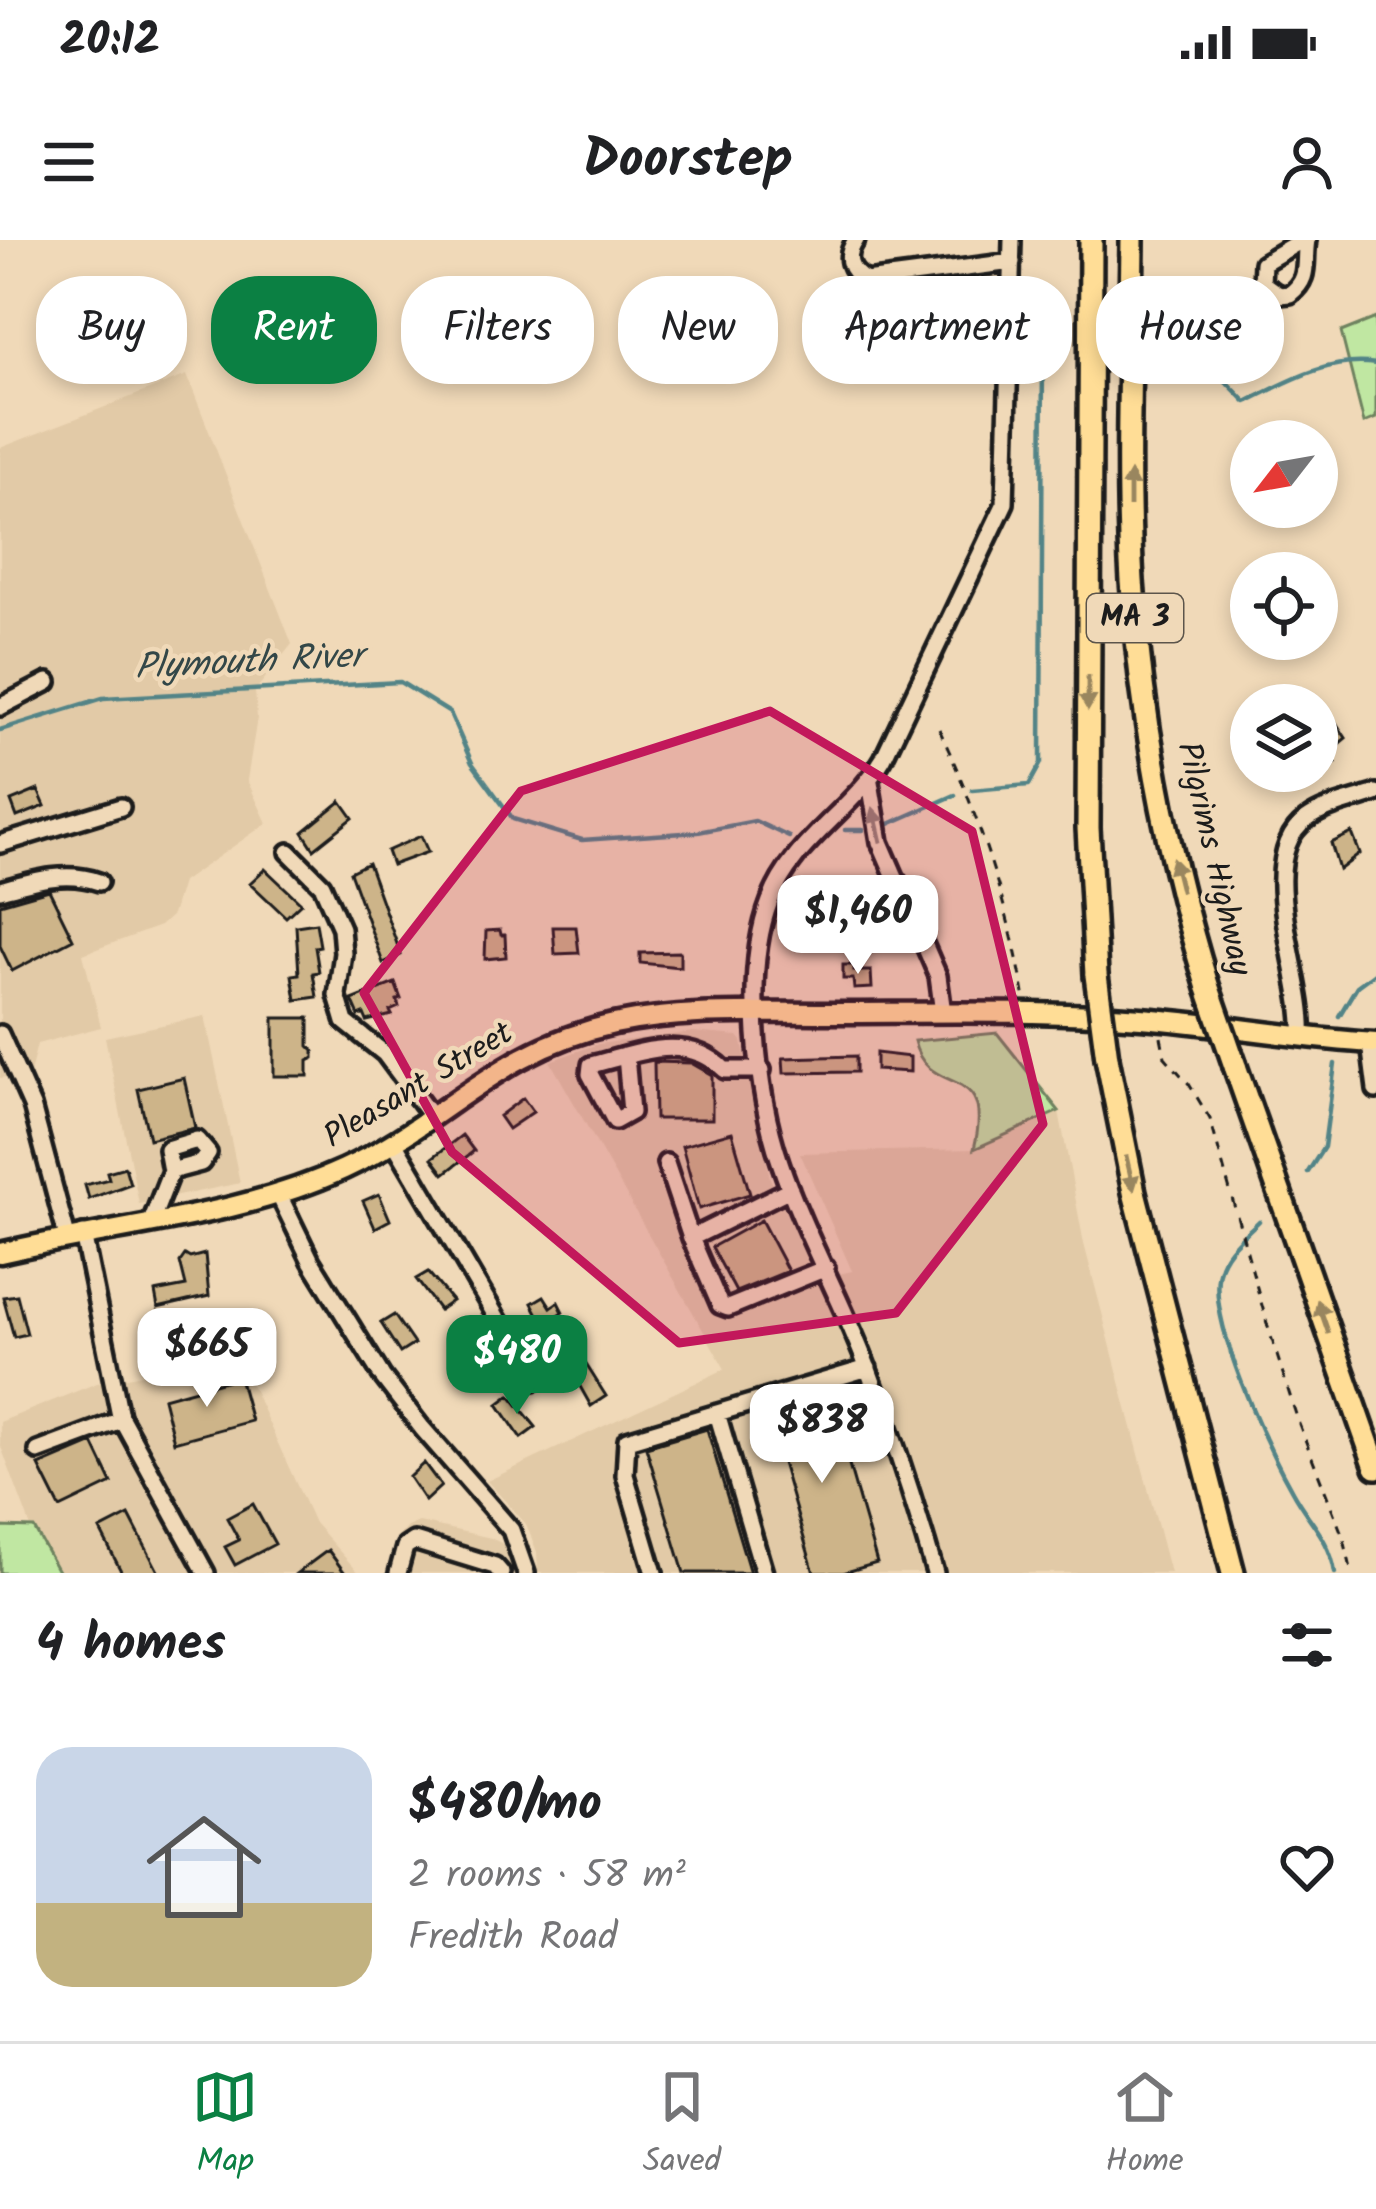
<!DOCTYPE html>
<meta charset="utf-8">
<style>
body{margin:0;font-family:Kalam,sans-serif;background:#f6f6f6;color:#202124;height:100vh;display:flex;flex-direction:column;font-size:45px;white-space:nowrap}
*{box-sizing:border-box;margin:0}
p{font-size:39px;color:#757577}
.icon{flex:none;width:66px;height:66px;fill:none;stroke:currentColor;stroke-width:2;stroke-linecap:round;stroke-linejoin:round}
.map{position:relative;height:1333px;overflow:hidden}
.details{display:flex;flex-direction:column;background:#fff;flex:1}
.details>*{flex:none}
.banner{position:absolute;left:36px;top:36px;width:1305px;height:108px;display:flex;gap:24px}
.needle{width:78px;rotate:239deg}
.tools{position:absolute;left:1230px;top:180px;display:grid;gap:24px}
.tools a{display:grid;place-items:center;width:108px;height:108px;border-radius:50%;background:#fff;box-shadow:0 6px 18px #0003;font-size:60px}
.price{position:absolute;translate:-50% -102px;padding:0 27px;border-radius:24px;background:#fff;color:#222;font-size:39px;line-height:78px;filter:drop-shadow(0 3px 6px #0008)}
.price::after{content:'';position:absolute;left:50%;top:72px;width:36px;height:27px;margin-left:-18px;background:inherit;clip-path:polygon(0 0,100% 0,50% 100%)}
.price.on{background:#0b8043;color:#fff}
ul{padding:0;list-style:none}
li{display:flex;align-items:center;gap:36px;height:300px;padding:0 36px}
li+li{border-top:3px solid #e0e0e0}
li span{display:grid;place-items:center;flex:none;width:336px;height:240px;border-radius:36px;color:#555}
li>.icon{margin-inline-start:auto}
span .icon{width:144px;height:144px;fill:#fffc;stroke-width:1}
li b{font-size:51px}
h2{display:flex;justify-content:space-between;align-items:center;height:144px;padding:0 36px;font-size:51px}
.pill{padding:0 42px;border-radius:48px;background:#fff;box-shadow:0 6px 18px #0003;font-size:42px;line-height:108px}
.pill.on{background:#0b8043;color:#fff}
.status{display:flex;justify-content:space-between;align-items:center;height:84px;padding:0 60px;background:#fff;direction:ltr}
.status svg{height:33px;fill:currentColor}
header{display:flex;justify-content:space-between;align-items:center;height:156px;padding:0 36px;background:#fff;font-size:54px;font-weight:800}
.dock{display:flex;justify-content:space-around;align-items:center;height:168px;border-top:3px solid #e0e0e0;background:#fff;font-size:33px;color:#757577}
.dock a{display:grid;justify-items:center;gap:6px}
.dock .on{color:#0b8043}
.map>svg:first-child{display:block}
.built{fill:#e2caa7}
.green{fill:#c0e7a2;stroke:#6e825f;stroke-width:3}
.lines{fill:none;stroke-linecap:round;stroke-linejoin:round}
.stream{stroke:#538487;stroke-width:4.5}
.building{fill:#cdb489;stroke:#1c1c1c;stroke-width:3}
.minor-casing{stroke:#1c1c1c;stroke-width:24}
.major-casing{stroke:#1c1c1c;stroke-width:27}
.highway-casing{stroke:#1c1c1c;stroke-width:30}
.path{stroke:#1c1c1c;stroke-width:3;stroke-dasharray:9 9;stroke-linecap:butt}
.minor{stroke:#f0d9b8;stroke-width:15}
.major{stroke:#ffdd96;stroke-width:18}
.highway{stroke:#ffdd96;stroke-width:21}
.highway-bridge-casing{stroke:#1c1c1c;stroke-width:30;stroke-linecap:butt}
.highway-bridge{stroke:#ffdd96;stroke-width:21}
.oneway{fill:#99865f}
.oneway2{fill:#918472}
.marked{fill:#c2185b;fill-opacity:0.2;stroke:#c2185b;stroke-width:9;stroke-linejoin:round}
.labels{text-anchor:middle;dominant-baseline:central;stroke-width:9;stroke-linejoin:round;paint-order:stroke}
.shield{fill:#f0d9b8;stroke:#5c554b;stroke-width:3}
.shield-label{font-size:30px;font-weight:bold;fill:#1c1c1c}
.street-label{font-size:33px;fill:#1c1c1c;stroke:#f0d9b8}
.water-label{font-size:36px;font-style:italic;fill:#334748;stroke:#f0d9b8}
</style>
<div class="status"><b>20:12</b><svg viewBox="0 0 49 12"><path d="M0 12V9h3v3zM5 12V6h3v6zM10 12V3h3v9zM15 12V0h3v12zM26 1h20v11H26zM47 4h2v5h-2z"/></svg></div>
<header><svg class="icon" aria-label="menu" viewBox="0 0 24 24"><path d="M4 6h16M4 12h16M4 18h16"/></svg>Doorstep<svg class="icon" aria-label="person" viewBox="0 0 24 24"><circle cx="12" cy="8" r="4"/><path d="M4 21q1-7 8-7t8 7"/></svg></header>
<div class="map">
<svg width="1376" height="1333" viewBox="0 0 1376 1333">
<rect width="100%" height="100%" fill="#f0d9b8"/>
<filter id="ink" filterUnits="userSpaceOnUse"><feTurbulence type="fractalNoise" baseFrequency=".00833" numOctaves="2"/><feDisplacementMap in="SourceGraphic" scale="24" xChannelSelector="R" yChannelSelector="G"/><feConvolveMatrix kernelMatrix="1 2 1 2 8 2 1 2 1" color-interpolation-filters="sRGB"/></filter>
<g filter="url(#ink)">
<path class="built" d="M187,135l105,269 -37,47 2,27 -10,62 20,43 -85,59 -10,33 -12,11 -77,28 18,73 -64,17 -7,29 -30,5v-630z
M205,776l35,167 -101,21 -34,-167z
M693,792l45,4 4,5 28,137 47,101 35,-8 -52,-118 174,-4 85,-38 25,133 86,329h-632l-1,-21 -11,-28 -39,-43 238,-112 -175,-308 48,-17z
M238,1115l76,168 45,50h-311l-48,-129v-22l97,-39z
M419,1282l72,16 18,9 8,26h-130l10,-35 10,-11z"/>
<path class="green" d="M1376,78v100l-12,5 -23,-91z
M997,793l62,78 -85,38c22,-91 -46,-48 -60,-108z
M0,1287l34,1 25,45h-59z"/>
<g class="lines">
<path class="stream" d="M1176,103l30,18 40,41c41,-20 82,-45 130,-38
M0,490l103,-32 297,-16 50,31 22,50 41,56 69,21 116,-8 57,-11 34,16
M972,550l57,-5 12,-22 2,-417h15
M889,584l66,-29
M845,590h18
M1339,776l18,-30 19,-14
M1308,932l16,-25 11,-83
M1259,981c-15,15 -35,29 -40,51 -12,48 48,174 73,219 16,30 38,47 43,82"/>
</g>
<path class="building" d="M1335,481l11,17 -17,14 7,11 -11,7 -8,-11v-26z
M38,550l7,16 -28,11 -6,-16z
M341,561l12,17 -39,31 -11,-17z
M1352,593l8,21 -21,16 -8,-27z
M421,596l7,16 -36,13 -5,-14z
M368,623l33,92 -18,8 -33,-91z
M265,629l36,34 -15,14 -36,-34z
M49,650l24,49 -61,32 -12,-25v-42z
M883,671l7,16 -28,11 -6,-15z
M796,676l25,4 -4,18 -24,-4z
M316,683l4,23 -5,1 4,25 -6,1 4,24 -21,3 -4,-25 7,-1 -3,-48z
M553,687h23l3,26 -24,1z
M500,690l1,5h4l1,22 -21,2 1,-28z
M680,712v15l-40,-4v-10z
M843,725h11v6h17l1,17 -18,1 -1,-10h-10z
M395,743l6,16 -4,1 2,7 -9,4 2,4 -25,6 -3,-7 -5,2 -7,-16z
M274,778h35v28l5,5v7l-6,3v15h-34z
M876,813l34,4v15l-34,-2z
M856,816v16l-72,1 -1,-15z
M654,822l37,1 21,12v44h-57z
M184,838l11,50 -46,11 -11,-50z
M523,858l10,14 -25,17 -9,-13z
M732,892l18,62 -51,15 -17,-63z
M462,895l12,16 -30,23 -12,-16z
M125,927l5,17 -41,15 -4,-14 24,-6 -2,-7z
M379,954l11,26 -15,8 -12,-27z
M761,980l27,51 -52,21 -24,-45z
M205,1014l4,42 -51,12 -3,-16 31,-6 -6,-24 5,-7 5,3z
M428,1032l24,29 -13,9 -23,-31z
M17,1055l10,39 -13,3 -11,-40z
M544,1056l7,11 7,-5 5,10 -6,4 10,16 -15,9 -20,-38z
M394,1075l20,29 -14,9 -19,-30z
M474,1096l17,24 -14,9 -17,-24z
M582,1118l24,38 -15,10 -22,-39z
M239,1137l12,44 -77,21 -11,-44z
M828,1152l49,171 -34,10h-29l-47,-162z
M510,1155l26,32 -15,11 -23,-34z
M707,1189l43,144h-66l-38,-126z
M93,1203l19,40 -52,25 -21,-42z
M424,1223l17,23 -16,15 -16,-24z
M253,1264l22,40 -40,21 -10,-18 14,-7 -12,-22z
M129,1275l30,58h-37l-22,-43z
M328,1310l17,23h-48z"/>
<g class="lines">
<defs>
<path id="minor" d="M856,0c-12,17 -7,31 10,41l146,-19
M1302,0l-39,23 -1,20 17,12 11,-1c21,-16 13,-31 17,-54
M0,467l48,-25
M870,542l10,60 58,134 5,37
M0,604l121,-37
M289,612l33,33 19,43 2,25 -6,42 8,27 40,32 46,62
M0,650c32,-9 66,-20 99,-8
M0,794l32,72 35,131
M1302,796c4,-58 -50,-178 4,-216 19,-14 47,-19 70,-27
M1370,803l6,47
M626,816l5,56 -16,9 -25,-47 1,-9c48,-12 95,-33 134,5h37
M394,902l140,239
M666,923l25,75
M790,949l-99,49 29,67 8,3 98,-40
M278,953l33,68 71,115 40,52 89,102 15,43
M151,982l20,-51 30,-8 7,-10 -11,-13 -30,9 4,22
M83,994l37,182 86,157
M717,1173l47,160
M38,1211l83,-31
M398,1333l7,-26 9,-6 81,25 6,7
M654,1333l-29,-98 2,-35 241,-72
M935,1333c-20,-70 -43,-141 -69,-209 -26,-68 -63,-133 -86,-202 -24,-69 -37,-192 -10,-261 22,-59 82,-90 113,-142l122,-256 7,-263"/>
<path id="major" d="M0,1013c113,-27 237,-35 344,-84 100,-46 153,-120 270,-145 67,-14 140,-11 209,-11 105,0 212,-3 318,5 78,6 156,21 235,25"/>
<path id="highway" d="M1091,0l-3,588 8,147
M1132,0c-1,113 -7,228 0,341 9,138 35,274 76,407
M1107,818l27,134 99,381
M1235,826l141,401"/>
</defs>
<use href="#minor" class="minor-casing"/>
<use href="#major" class="major-casing"/>
<use href="#highway" class="highway-casing"/>
<path class="path" d="M939,489c36,75 73,189 86,271
M1161,797l4,20 24,27 21,35 58,208 31,97 45,115 8,34"/>
<use href="#minor" class="minor"/>
<use href="#major" class="major"/>
<use href="#highway" class="highway"/>
<defs>
<path id="highway-bridge" d="M1096,735l11,83
M1208,748l27,78"/>
</defs>
<use href="#highway-bridge" class="highway-bridge-casing"/>
<use href="#highway-bridge" class="highway-bridge"/>
</g>
<defs><path id="oneway-solid" d="M-6-.8H1V-3.2L6.5 0L1 3.2V.8H-6Z" transform="scale(3)"/></defs>
<g class="oneway">
<use href="#oneway-solid" transform="translate(1130 249) rotate(-90)"/>
<use href="#oneway-solid" transform="translate(1088 453) rotate(90)"/>
<use href="#oneway-solid" transform="translate(1177 635) rotate(-104)"/>
<use href="#oneway-solid" transform="translate(1130 933) rotate(77)"/>
<use href="#oneway-solid" transform="translate(1323 1077) rotate(-109)"/>
</g>
<use class="oneway2" href="#oneway-solid" transform="translate(877 585) rotate(-103)"/>
</g>
<path class="marked" d="M770,471l202,120 71,293 -147,189 -217,30 -227,-191 -88,-159 157,-202z"/>
<g class="labels">
<rect class="shield" x="1087" y="354" width="96" height="48" rx="9"/>
<g class="shield-label">
<text x="1135" y="378">MA 3</text>
</g>
<g class="street-label">
<text transform="translate(1213 619) rotate(77)">Pilgrims Highway</text>
<text transform="translate(419 846) rotate(-31)">Pleasant Street</text>
</g>
<g class="water-label">
<text transform="translate(249 423) rotate(-3)">Plymouth River</text>
</g>
</g>
</svg>
<div class="tools">
<a><svg class="needle" viewBox="-14 -14 28 28"><path d="M0-13l5 13h-10z" fill="#e53935"/><path d="M0 13l5-13h-10z" fill="#757577"/></svg></a>
<a><svg class="icon" aria-label="locate" viewBox="0 0 24 24"><circle cx="12" cy="12" r="6"/><path d="M12 2v4M12 18v4M2 12h4M18 12h4"/></svg></a>
<a><svg class="icon" aria-label="layers" viewBox="0 0 24 24"><path d="M12 4l9 5-9 5-9-5zM3 14l9 5 9-5"/></svg></a>
</div>
<b class="price" style="left:858px;top:737px">$1,460</b>
<b class="price" style="left:207px;top:1170px">$665</b>
<b class="price on" style="left:517px;top:1177px">$480</b>
<b class="price" style="left:822px;top:1246px">$838</b>
<div class="banner">
<a class="pill">Buy</a>
<a class="pill on">Rent</a>
<a class="pill">Filters</a>
<a class="pill">New</a>
<a class="pill">Apartment</a>
<a class="pill">House</a>
</div>
</div>
<section class="details">
<h2>4 homes<svg class="icon" aria-label="filters" viewBox="0 0 24 24"><path d="M4 7h16M4 17h16"/><circle cx="9" cy="7" r="2"/><circle cx="15" cy="17" r="2"/></svg></h2>
<ul>
<li><span style="background:linear-gradient(#c9d6e8 65%,#c2b280 0)"><svg class="icon" aria-label="home" viewBox="0 0 24 24"><path d="M3 11l9-7 9 7M6 9v11h12V9"/></svg></span><div><b>$480/mo</b><p>2 rooms · 58 m²</p><p>Fredith Road</p></div><svg class="icon" aria-label="heart" viewBox="0 0 24 24"><path d="M12 20l-8-8c-3-5 5-10 8-4 3-6 11-1 8 4z"/></svg></li>
</ul>
</section>
<nav class="dock">
<a class="on"><svg class="icon" aria-label="map" viewBox="0 0 24 24"><path d="M3 6l6-2 6 2 6-2v14l-6 2-6-2-6 2zM9 4v14M15 6v14"/></svg>Map</a>
<a><svg class="icon" aria-label="saved" viewBox="0 0 24 24"><path d="M7 4h10v16l-5-4-5 4z"/></svg>Saved</a>
<a><svg class="icon" aria-label="home" viewBox="0 0 24 24"><path d="M3 11l9-7 9 7M6 9v11h12V9"/></svg>Home</a>
</nav>
